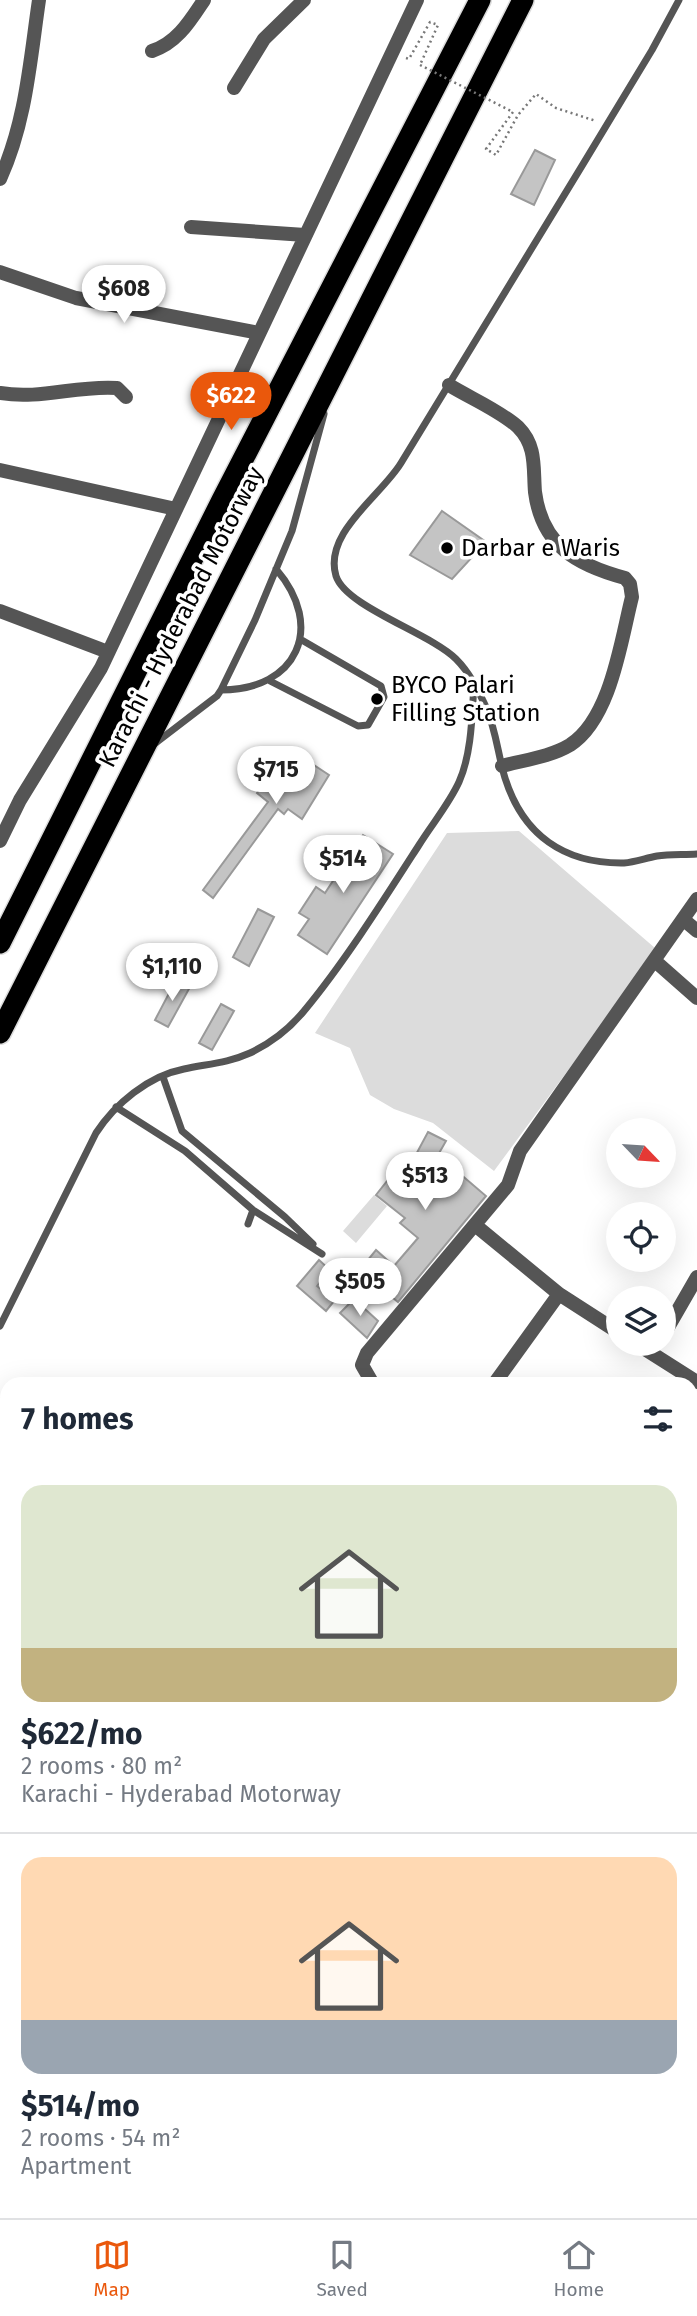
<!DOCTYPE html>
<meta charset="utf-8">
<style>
body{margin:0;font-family:"Fira Sans",sans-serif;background:#f6f6f7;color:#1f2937;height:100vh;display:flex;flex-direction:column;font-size:26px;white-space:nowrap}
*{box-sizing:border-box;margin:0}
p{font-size:23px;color:#747a83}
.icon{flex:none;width:38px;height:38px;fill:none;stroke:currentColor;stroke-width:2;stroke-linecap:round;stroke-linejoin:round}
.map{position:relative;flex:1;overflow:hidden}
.panel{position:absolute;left:0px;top:1377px;width:698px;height:842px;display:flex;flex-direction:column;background:#fff;border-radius:21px 21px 0 0;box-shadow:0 7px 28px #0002}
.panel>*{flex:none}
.needle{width:46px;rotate:115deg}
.buttons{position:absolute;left:606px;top:1118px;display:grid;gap:14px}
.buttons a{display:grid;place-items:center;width:70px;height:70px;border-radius:50%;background:#fff;box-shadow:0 7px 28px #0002;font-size:35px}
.price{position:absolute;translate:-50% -60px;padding:0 16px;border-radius:24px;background:#fff;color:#222;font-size:23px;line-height:46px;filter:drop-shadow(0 2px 4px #0008)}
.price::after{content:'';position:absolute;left:50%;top:42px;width:21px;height:16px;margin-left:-10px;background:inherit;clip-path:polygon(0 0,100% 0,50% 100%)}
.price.selected{background:#ea580c;color:#fff}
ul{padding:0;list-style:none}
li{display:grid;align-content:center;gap:14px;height:371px;padding:0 21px}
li+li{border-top:2px solid #e0e1e3}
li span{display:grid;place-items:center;height:217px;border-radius:21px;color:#555}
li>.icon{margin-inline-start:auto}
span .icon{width:126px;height:126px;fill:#fffc;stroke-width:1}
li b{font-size:30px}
h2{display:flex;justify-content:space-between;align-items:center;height:84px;padding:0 21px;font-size:30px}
.dock{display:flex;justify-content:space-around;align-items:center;height:98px;border-top:2px solid #e0e1e3;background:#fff;font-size:19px;color:#747a83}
.dock a{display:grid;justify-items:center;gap:4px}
.dock .selected{color:#ea580c}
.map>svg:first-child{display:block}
.green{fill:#dcdcdc}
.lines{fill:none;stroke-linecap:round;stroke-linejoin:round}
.river{stroke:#a3a3a3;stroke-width:28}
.building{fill:#c4c4c4;stroke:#999;stroke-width:2}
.motorway-casing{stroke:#dbdbdb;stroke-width:24}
.path{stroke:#777;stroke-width:2.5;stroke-dasharray:2 3.5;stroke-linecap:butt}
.service{stroke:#555;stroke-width:7}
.minor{stroke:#555;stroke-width:14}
.motorway{stroke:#000;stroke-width:21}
.path-bridge{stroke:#777;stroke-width:2.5;stroke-dasharray:2 3.5;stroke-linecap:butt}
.poi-dot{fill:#000;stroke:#fff;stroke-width:2.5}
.labels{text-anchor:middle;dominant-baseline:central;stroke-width:7;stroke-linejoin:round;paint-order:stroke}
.poi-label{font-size:24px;fill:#000;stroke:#fff;text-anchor:start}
.street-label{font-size:24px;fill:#000;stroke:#fff}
</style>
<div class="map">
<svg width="697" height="2218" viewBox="0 0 697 2218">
<rect width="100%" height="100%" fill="#fff"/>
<path class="green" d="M519,831l136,117 -17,27 -144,196 -61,-48 -39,-14 -24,-14 -20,-47 -35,-15 132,-200z
M374,1195l13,11 -31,37 -13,-12z"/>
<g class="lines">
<path class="river" d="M0,1411l7,2
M450,2212l2,6"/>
</g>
<path class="building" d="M535,150l20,10 -21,45 -23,-11z
M442,511l44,31 -34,37 -42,-24z
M288,748l41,27 -27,44 -14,-10 -4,5 -6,-5 -65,89 -10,-8 65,-88 -11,-9z
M363,835l30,19 -66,100 -29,-19 11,-16 -10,-6 17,-26 9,6z
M258,909l16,8 -25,49 -16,-9z
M176,980l14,7 -22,40 -13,-7z
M221,1004l13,7 -22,39 -13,-7z
M428,1132l18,9 -8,14 48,41 -88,106 -17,-14 8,-9 -22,-18 9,-11 18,16 24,-28 -18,-15 5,-5 -29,-23 30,-38 6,5z
M319,1260l11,10 -13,16 18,14 -9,11 -29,-25z
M354,1299l24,22 -11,17 -27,-25z"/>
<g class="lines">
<defs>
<path id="motorway" d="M0,943l222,-443 258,-500
M0,1033l523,-1033
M0,2212l7,-2"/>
</defs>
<use href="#motorway" class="motorway-casing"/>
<path class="path" d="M406,58l3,1 21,-37 8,3 -18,40
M513,112l-27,37 10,6 22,-40 18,-21 20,14 40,13"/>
<path class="service" d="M679,0l-27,50c-83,138 -167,275 -251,413 -20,33 -78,70 -65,113 10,31 94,57 120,83 14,14 22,31 30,48 10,23 12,48 19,71 18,57 59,86 119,85 11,-1 22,-5 33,-7 13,-2 27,-1 40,-2
M270,681l88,45 10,-1 16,-28 -3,-11 -81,-47
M221,690c76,0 105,-63 55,-121
M153,745l64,-49 4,-6 34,-70 37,-89 32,-117
M163,1077l19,54 103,86 28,27
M116,1107l69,44 68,59 69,44
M248,1224l5,-14
M0,1326l96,-193c19,-29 52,-57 88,-64 23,-5 44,-6 66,-16 21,-10 40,-25 54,-42 40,-48 81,-113 115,-166 13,-21 30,-41 40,-63 13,-29 13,-68 15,-99
M0,2169l7,-2
M188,2212l4,6
M92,2218l22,-6
M319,2218l5,-6"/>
<path class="minor" d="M152,51c25,-8 38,-30 52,-51
M234,88l30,-49 40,-39
M0,179c26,-57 30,-118 39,-179
M191,227l114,8
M0,272l76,26 183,35
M449,385c21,13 50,25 69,42 19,19 15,41 17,65 7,54 42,73 90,86l5,6 2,13c-11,43 -21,122 -62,148 -20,12 -46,15 -68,21
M0,393c40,7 77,-8 117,-5l9,9
M0,470l176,39
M0,611l108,41
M0,841l20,-41 81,-132 316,-668
M684,920l13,11
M655,961l42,37
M475,1225l84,69 59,38
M663,1336l34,-59
M637,1344l60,38
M373,1384l-11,-19 5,-12 141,-168 12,-34 177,-252
M494,1384l65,-90
M691,1428l6,-10
M691,1511l6,4
M691,1593l6,3"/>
<use href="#motorway" class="motorway"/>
<path class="path-bridge" d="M420,65l93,47"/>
</g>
<g class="poi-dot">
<circle cx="447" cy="548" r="7"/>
<circle cx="377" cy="699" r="7"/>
</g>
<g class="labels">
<g class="poi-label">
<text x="461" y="548">Darbar e Waris</text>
<text x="391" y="685">BYCO Palari<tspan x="391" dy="28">Filling Station</tspan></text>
</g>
<g class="street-label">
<text transform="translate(181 617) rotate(-63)">Karachi - Hyderabad Motorway</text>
</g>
</g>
</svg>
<div class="buttons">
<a><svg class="needle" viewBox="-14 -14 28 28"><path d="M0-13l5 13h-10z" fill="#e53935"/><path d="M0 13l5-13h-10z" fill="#747a83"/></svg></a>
<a><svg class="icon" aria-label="locate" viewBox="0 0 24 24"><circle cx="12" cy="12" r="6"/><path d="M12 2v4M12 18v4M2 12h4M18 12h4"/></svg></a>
<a><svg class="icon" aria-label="layers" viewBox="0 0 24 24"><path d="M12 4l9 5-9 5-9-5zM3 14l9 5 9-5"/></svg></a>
</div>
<b class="price" style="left:124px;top:325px">$608</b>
<b class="price selected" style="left:231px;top:432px">$622</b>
<b class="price" style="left:276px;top:806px">$715</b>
<b class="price" style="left:343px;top:895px">$514</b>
<b class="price" style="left:172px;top:1003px">$1,110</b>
<b class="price" style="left:425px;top:1212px">$513</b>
<b class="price" style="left:360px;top:1318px">$505</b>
<section class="panel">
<h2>7 homes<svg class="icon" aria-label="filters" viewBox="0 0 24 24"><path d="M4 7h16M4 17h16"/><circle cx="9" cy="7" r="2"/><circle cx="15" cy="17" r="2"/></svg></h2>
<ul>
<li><span style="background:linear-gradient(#dfe7d0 75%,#c2b280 0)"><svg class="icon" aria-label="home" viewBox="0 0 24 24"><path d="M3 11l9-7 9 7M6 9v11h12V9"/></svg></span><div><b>$622/mo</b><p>2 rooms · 80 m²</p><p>Karachi - Hyderabad Motorway</p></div></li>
<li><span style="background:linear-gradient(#ffd9b3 75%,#9aa5b1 0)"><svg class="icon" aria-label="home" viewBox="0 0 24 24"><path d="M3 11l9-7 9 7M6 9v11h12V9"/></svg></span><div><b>$514/mo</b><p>2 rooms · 54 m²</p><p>Apartment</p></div></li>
</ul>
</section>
</div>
<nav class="dock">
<a class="selected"><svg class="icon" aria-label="map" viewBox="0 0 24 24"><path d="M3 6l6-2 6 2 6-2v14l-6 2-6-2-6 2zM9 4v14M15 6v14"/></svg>Map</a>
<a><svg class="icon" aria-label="saved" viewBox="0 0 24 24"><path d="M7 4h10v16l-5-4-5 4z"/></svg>Saved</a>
<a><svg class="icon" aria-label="home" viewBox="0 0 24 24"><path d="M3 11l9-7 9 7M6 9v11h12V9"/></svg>Home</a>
</nav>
